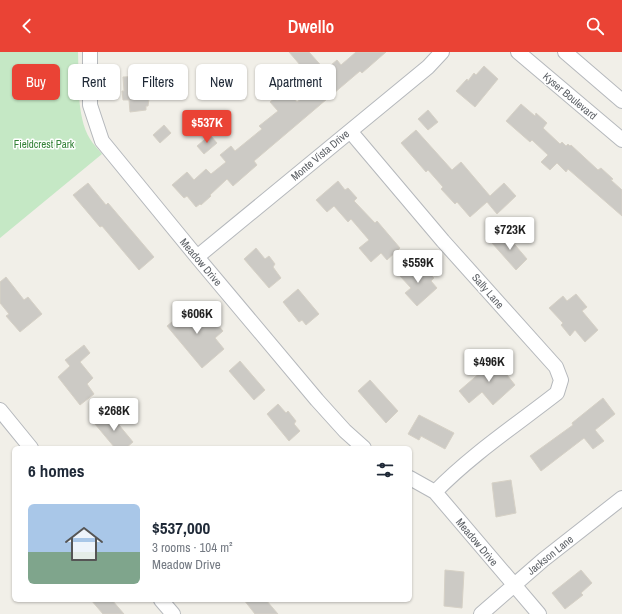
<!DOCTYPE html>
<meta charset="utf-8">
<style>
body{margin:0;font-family:"Archivo Narrow",sans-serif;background:#f6f6f7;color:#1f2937;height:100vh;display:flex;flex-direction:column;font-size:15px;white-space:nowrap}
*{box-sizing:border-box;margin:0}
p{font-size:13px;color:#747a83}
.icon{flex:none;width:22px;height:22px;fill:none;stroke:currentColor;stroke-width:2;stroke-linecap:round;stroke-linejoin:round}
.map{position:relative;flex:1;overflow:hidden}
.sheet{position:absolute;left:12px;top:394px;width:400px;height:156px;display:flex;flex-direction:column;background:#fff;border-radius:6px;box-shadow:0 1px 3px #0004}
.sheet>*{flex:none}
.guide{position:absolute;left:12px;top:12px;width:400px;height:36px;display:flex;gap:8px}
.price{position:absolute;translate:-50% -34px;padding:0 9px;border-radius:4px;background:#fff;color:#222;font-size:13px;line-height:26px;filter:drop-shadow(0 1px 2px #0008)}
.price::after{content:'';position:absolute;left:50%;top:24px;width:12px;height:9px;margin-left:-6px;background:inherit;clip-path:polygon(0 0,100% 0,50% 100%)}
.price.active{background:#ea4335;color:#fff}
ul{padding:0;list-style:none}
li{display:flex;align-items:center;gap:12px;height:100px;padding:0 16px}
li span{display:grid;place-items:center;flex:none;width:112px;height:80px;border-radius:6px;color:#555}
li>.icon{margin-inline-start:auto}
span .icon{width:48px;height:48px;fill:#fffc;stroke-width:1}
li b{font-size:17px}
h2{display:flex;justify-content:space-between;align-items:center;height:48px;padding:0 16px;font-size:17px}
.chip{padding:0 14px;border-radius:6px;background:#fff;box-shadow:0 1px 3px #0004;font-size:14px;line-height:36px}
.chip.active{background:#ea4335;color:#fff}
header{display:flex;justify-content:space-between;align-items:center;height:52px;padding:0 16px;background:#ea4335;color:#fff;font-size:18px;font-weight:600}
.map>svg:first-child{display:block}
.green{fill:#c5e8c5}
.building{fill:#cccac5;stroke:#d6d1c6}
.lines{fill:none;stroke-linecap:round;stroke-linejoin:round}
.minor-casing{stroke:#b5b8bc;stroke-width:16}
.minor{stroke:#fff;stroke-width:14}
.labels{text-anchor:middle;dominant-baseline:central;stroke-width:3;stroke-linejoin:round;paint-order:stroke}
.street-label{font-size:11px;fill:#5f6368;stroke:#fff}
.park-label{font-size:11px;fill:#348238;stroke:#fff}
</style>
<header><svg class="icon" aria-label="back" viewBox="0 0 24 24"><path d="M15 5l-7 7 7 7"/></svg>Dwello<svg class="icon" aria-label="search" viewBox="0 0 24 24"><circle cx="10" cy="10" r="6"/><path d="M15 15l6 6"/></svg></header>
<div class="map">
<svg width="622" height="562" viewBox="0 0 622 562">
<rect width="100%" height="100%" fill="#f1efe8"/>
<path class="green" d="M0,0h78c1,26 -2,64 12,87 3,5 8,10 12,15l-102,84z"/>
<path class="building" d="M289,0h20l16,18 12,-10 4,5 15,-13h30l-24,21 -2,-2 -106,90 3,4 -24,21 -6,-7 -17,16 1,1 -10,9 -1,-1 -4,3 -9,-11 -3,2 -12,-13 15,-13 7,8 12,-11 5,5 15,-12 -6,-7 11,-9 4,5 27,-22 -3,-3 19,-15 -8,-9 16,-13 11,13 21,-16z
M484,14l14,13 -23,28 -19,-16 11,-12 1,2 6,-8 2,2z
M147,24l1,14 7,-1v10h-6l-1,7h-2v4l-16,2 -1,-12h-6l-1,-9h2l-1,-14z
M521,52l14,12 1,-3 11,10 -4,5 17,16 2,-2 4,4 2,-2 2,2 1,-1 27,25 3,-2 12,11 -2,1 11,10v26l-54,-47 -2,3 -9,-9 -7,7 -9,-8 7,-7 -16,-15 -2,2 -24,-21z
M428,58l10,12 -10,8 -10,-11z
M164,73l7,8 -11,10 -7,-8z
M416,78l36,40 9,-8 29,34 14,-13 12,13 -19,18 -10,-12 -17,15 -13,-15 -2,2 -14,-15 2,-2 -15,-17 -2,2 -25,-29z
M210,83l7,8 -13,11 -7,-8z
M338,129l7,9 3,-2 9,10 -3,3 21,22 2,-2 23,27 -13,12 -6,-7 -10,9 -12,-14 10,-8 -18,-21 -3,3 -14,-16 -7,6 -11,-12z
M88,131l18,22 2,-2 46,54 -15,13 -37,-44 -2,1 -27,-32z
M504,180l23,27 -11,11 -24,-27z
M256,196l9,11 4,-3 6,8 -2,3 8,11 -12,10 -25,-29z
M415,211l6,7 3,-2 10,10 -3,3 6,7 -20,18 -12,-13 6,-5 -11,-12z
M6,225l18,23 4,-3 14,17 -22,18 -14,-16 3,-2 -9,-11v-21z
M298,237l21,25 -13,11 -4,-5 -3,2 -16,-20z
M576,242l11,13 -5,4 16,19 -13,12 -10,-12 -5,6 -9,-11 2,-2 -14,-15 14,-12 4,5z
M194,252l18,22 4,-3 7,8 -8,7 9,11 -22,19 -35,-42z
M84,293l6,8 -10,9 13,16 -6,6 7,10 -14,11 -22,-28 12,-11 -5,-6z
M491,306l6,7 3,-3 9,11 -2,2 8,10 -22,20 -11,-13 -13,11 -10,-12 22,-19 -3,-2z
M240,309l25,29 -11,10 -25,-29z
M370,328l28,31 -12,12 -28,-32z
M603,346l12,16 -20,16 9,11 -11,8 -9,-11 -43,33 -11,-15 43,-31 -1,-2z
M278,352l8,9 2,-2 8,10 -2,3 6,7 -11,10 -22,-27z
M109,361l24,29 -7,6h-11l-20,-24z
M419,363l35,18 -9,16 -24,-13 -2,4 -11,-6z
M511,428l5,33 -20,4 -4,-34z
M445,518l19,2 -2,36 -18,-2z
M581,518l11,13 -11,10 2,2 -18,14 -13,-16z
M91,548h21l12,14h-21z
M244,548h22l12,14h-23z"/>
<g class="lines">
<defs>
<path id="minor" d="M90,0v53l12,36 95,116 120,143 28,31 19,17
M518,0l104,88
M565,0l57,49
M350,79l93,110 113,126 5,13 -4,13c-41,32 -86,62 -122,99
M197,205l231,-190 14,-15
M0,358l31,38
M410,426l25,14 104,122
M161,548l12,14
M481,562l62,-54 79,-62"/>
</defs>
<use href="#minor" class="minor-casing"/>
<use href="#minor" class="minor"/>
</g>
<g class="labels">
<g class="street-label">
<text transform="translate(570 44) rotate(40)">Kyser Boulevard</text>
<text transform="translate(320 103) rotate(-40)">Monte Vista Drive</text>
<text transform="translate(201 210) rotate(50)">Meadow Drive</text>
<text transform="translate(488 239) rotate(49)">Sally Lane</text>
<text transform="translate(477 490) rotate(50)">Meadow Drive</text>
<text transform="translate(550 503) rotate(-39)">Jackson Lane</text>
</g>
<g class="park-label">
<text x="44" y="92">Fieldcrest Park</text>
</g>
</g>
</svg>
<b class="price active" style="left:207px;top:92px">$537K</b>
<b class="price" style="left:510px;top:199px">$723K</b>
<b class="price" style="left:418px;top:232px">$559K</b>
<b class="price" style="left:197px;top:283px">$606K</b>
<b class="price" style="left:489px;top:331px">$496K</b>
<b class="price" style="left:114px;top:380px">$268K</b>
<div class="guide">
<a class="chip active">Buy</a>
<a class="chip">Rent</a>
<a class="chip">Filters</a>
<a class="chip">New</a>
<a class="chip">Apartment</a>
</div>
<section class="sheet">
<h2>6 homes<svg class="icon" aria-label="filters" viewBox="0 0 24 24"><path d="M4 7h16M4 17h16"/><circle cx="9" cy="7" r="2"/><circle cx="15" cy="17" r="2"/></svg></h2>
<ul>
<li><span style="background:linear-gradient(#a9c7e8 60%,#7fa58c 0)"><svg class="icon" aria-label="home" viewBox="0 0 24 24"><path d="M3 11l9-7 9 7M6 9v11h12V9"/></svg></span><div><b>$537,000</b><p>3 rooms · 104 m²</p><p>Meadow Drive</p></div></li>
</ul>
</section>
</div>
